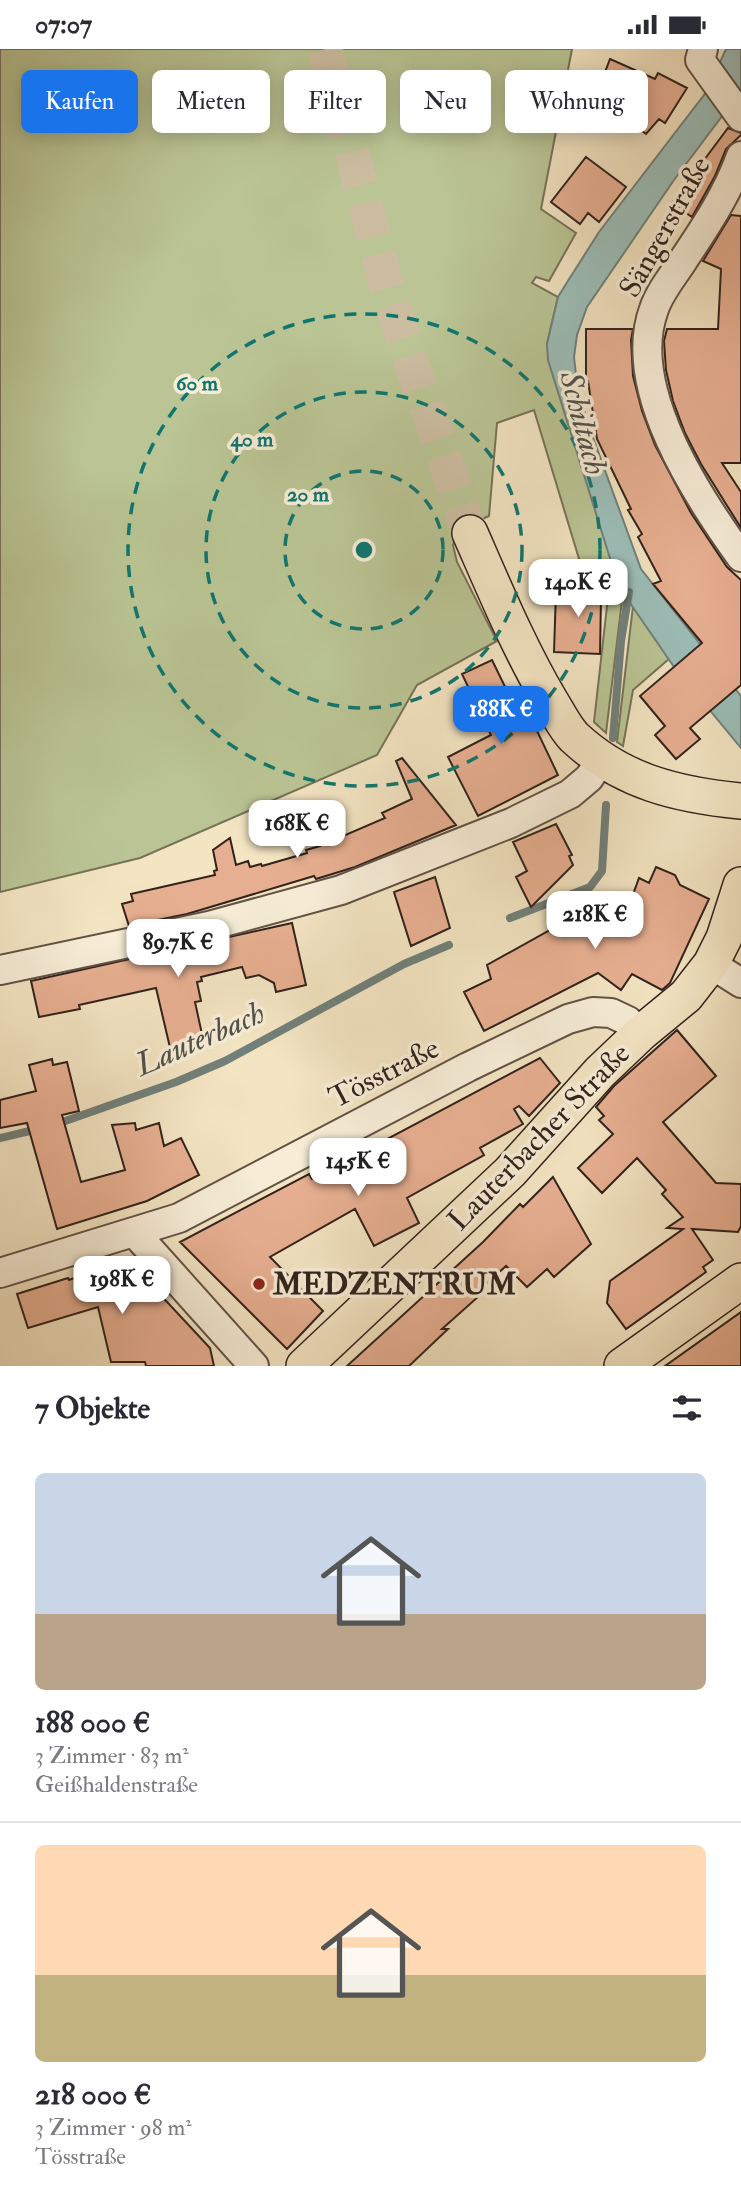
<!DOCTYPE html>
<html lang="de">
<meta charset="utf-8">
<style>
body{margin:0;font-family:"IM FELL Double Pica",serif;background:#f7f7f7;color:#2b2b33;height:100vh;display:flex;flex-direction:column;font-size:26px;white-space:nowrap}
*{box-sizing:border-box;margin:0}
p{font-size:23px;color:#7c7c81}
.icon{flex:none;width:38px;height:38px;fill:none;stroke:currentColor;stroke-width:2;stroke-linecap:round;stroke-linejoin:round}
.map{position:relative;height:1317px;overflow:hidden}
.side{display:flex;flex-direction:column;background:#fff;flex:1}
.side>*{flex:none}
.hud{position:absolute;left:21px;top:21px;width:700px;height:63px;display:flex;gap:14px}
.price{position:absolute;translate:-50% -60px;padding:0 16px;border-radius:14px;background:#fff;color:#222;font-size:23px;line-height:46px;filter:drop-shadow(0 2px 4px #0008)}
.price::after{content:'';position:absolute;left:50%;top:42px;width:21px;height:16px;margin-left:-10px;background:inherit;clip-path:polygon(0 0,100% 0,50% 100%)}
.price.selected{background:#1a73e8;color:#fff}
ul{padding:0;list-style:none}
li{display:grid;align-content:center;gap:14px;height:371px;padding:0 35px}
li+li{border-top:2px solid #e1e1e2}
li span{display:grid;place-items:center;height:217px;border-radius:10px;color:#555}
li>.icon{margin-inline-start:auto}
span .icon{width:126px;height:126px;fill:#fffc;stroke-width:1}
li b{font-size:30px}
h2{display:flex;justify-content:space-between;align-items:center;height:84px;padding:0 35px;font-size:30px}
.chip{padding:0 24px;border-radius:10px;background:#fff;box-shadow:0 4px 18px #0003;font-size:24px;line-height:63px}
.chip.selected{background:#1a73e8;color:#fff}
.status{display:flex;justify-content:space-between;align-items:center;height:49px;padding:0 35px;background:#fff;direction:ltr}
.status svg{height:19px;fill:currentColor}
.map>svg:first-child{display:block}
.green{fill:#bac494;stroke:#767358;stroke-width:2}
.water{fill:#9cbeb8;stroke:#71807a;stroke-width:2}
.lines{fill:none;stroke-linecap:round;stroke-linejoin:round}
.stream{stroke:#71807a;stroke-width:8}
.building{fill:#e7af91;stroke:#31221c;stroke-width:2}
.major-tunnel{stroke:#ccbda1;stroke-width:35;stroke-dasharray:35 18;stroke-linecap:butt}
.minor-casing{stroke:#625246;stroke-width:32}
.major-casing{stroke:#31221c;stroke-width:38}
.minor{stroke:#f7edd7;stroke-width:28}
.major{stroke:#f3e4c2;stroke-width:35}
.ring{fill:none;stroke:#0f766e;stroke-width:3.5;stroke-dasharray:12 9}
.poi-dot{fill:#8f2418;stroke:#f7edd7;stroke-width:2.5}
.labels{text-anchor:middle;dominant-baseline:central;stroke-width:7;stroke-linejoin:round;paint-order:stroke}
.street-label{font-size:30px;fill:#31221c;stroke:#f7edd7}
.poi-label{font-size:30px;font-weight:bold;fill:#31221c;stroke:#f7edd7;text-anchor:start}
.water-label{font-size:32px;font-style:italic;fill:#51514b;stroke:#f7edd7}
.centre{fill:#0f766e;stroke:#f7edd7;stroke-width:3.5}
.ring-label{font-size:21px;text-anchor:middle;font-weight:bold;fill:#0f766e;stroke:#f7edd7;stroke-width:7;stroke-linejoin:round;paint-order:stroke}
</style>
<div class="status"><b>07:07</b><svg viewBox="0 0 49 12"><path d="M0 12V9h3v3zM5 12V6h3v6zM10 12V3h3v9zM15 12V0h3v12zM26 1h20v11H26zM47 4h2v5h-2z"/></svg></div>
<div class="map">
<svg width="741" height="1317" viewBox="0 0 741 1317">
<rect width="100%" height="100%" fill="#f3e4c2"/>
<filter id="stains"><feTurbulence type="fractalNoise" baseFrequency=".00286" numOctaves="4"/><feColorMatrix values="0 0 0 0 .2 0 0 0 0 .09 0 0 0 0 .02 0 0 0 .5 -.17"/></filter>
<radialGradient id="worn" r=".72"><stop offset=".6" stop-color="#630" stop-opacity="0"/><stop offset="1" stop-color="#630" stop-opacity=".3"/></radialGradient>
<path class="green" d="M0,0h572l-31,160 35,24 -27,48 -13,-4 -4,6 26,14 -11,47 72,243 4,5 -17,141 -12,-11 14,-125 -8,-29 -17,4 -49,-162 -37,13 -8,93 -29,13 -7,16 4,17 40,79 -80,44 -40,70 -237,103 -140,34z
M633,557l37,52 -37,32 -10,56 -6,-4z"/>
<path class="water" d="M726,0h15v41l-3,5 -64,85 -87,127 -10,28 -3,22 3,27 11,40 53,145 100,127v52l-67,-81 -55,-80 -71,-227 -1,-16 11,-47 8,-13 33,-52 108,-141z"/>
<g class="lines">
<path class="stream" d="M613,689l8,-97 8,-49
M510,869l80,-31 12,-16 4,-66
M54,1076l122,-43 49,-21 179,-97 45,-19
M0,1089l38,-9"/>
</g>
<path class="building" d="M610,10l45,20 3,-6 29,15 -22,35 -6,-4 -13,15 -37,-28 -34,-16 8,-19 19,9z
M728,79l13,5v2l-15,14 -11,27 -23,41 -20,-14z
M586,108l40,30 -27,35 -11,-9 -8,11 -29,-22z
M731,166l10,1v247h-19l19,29v36l-40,-64 -16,-31 -12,-32 -7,-31 -2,-29 3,-12h51l3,-60 -18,-8z
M586,280h47l-2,11 2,36 9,35 13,34 36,68 36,54 14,13v105l-51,43 10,11 -24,20 -21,-24 10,-9 -25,-30 62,-53 -49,-59 8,-3 -23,-44 4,-3 -14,-24 3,-1 -34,-70 -9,-58h-2z
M595,528l6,20 -1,57 -46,-2 2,-61z
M492,611l19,39 8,-6 39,82 -80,41 -30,-59 43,-22 -29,-61z
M402,709l54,67 -101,42 -39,12 -2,-3 -127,38 -58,12 -7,-22 11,-3 -2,-7 84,-19 -1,-4 3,-1 -4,-20 17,-12 6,27 12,-4 2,6 11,-3 1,2 45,-13 -1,-3 14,-4 -3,-9 22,-7 2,7 44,-19 -3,-5 30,-14 -16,-38z
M556,775l16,31 -3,1 4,9 -42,42 -15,-30 11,-6 -14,-29z
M656,818l19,8 5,10 29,14 -39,84 -8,7 -30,-16 -11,16 -23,-17 -114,58 -20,-39 27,-13 -4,-14 99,-55 30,19 4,-9 3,2 16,-44 10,5z
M435,828l15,51 -39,18 -17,-54z
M292,874l14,62 -30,7 -2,-9 -15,-8 -13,3 -4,-11 -41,10 1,4 -5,1 4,19 -6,1 10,46 -33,8 -16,-68 -77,17 1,4 -41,8 -8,-36z
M677,981l39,46 -53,46 53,61 25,1v42l-3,6 -46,-3 21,31 -10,7 3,5 -80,57 -19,-26 3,-22 73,-52 -16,-1 16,-11 -21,-23 4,-4 -29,-32 -35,35 -24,-25 35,-34 -14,-14 5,-4 -8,-9 18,-21z
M540,1009l20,25 -31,33 -10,-10 -5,3 9,15 -43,24 4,7 -77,43 12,25 -45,23 -19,-37 -85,48 53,54 -36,38 -107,-107 129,-68 3,5z
M52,1010l1,6 14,-3 12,49 -17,4 19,67 44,-12 -13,-45 23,-2 1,7 23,-7 5,23 17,-8 18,37 -52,26 -90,28 -30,-106 -27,5v-28l36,-9 -7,-26z
M553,1128l38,67 -37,33 -7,-8 -20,18 -21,-21 -30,27 3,3 -37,33h6l-39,37h-62l136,-124 37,-38 3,3z
M127,1210l83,89 4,18h-68l-1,-4h-34l-13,-55 -70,21 -11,-34 51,-16 1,2z
M741,1263v54h-76z"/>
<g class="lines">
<path class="major-tunnel" d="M325,0l66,254 79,230"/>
<defs>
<path id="minor" d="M703,0l-3,11 41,57
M741,107c-13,37 -35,70 -57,103 -10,16 -24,32 -30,50 -29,78 43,187 87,248
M711,915l30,19
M0,921l209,-44 132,-36 170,-67 59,-29 19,-16 12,-18
M134,1183l120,134
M0,1224l179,-55 289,-151 100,-48 25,-7 18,1 17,8 13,12"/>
<path id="major" d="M470,484c25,57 49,115 81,169 7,11 14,26 23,35 48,45 104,58 167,64
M304,1317l206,-194 90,-100 41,-39 45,-37 25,-32 13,-26 17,-53
M622,1317l119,-85"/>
</defs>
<use href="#minor" class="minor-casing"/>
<use href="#major" class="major-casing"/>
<use href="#minor" class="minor"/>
<use href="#major" class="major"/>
</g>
<g class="ring">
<circle cx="364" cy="501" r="79"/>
<circle cx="364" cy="501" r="158"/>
<circle cx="364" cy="501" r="236"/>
</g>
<circle class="poi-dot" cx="259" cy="1235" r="7"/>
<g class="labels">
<g class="street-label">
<text transform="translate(665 178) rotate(-61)">Sängerstraße</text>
<text transform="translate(384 1024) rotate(-27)">Tösstraße</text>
<text transform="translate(539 1088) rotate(-46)">Lauterbacher Straße</text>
</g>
<g class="poi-label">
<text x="273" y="1235">MEDZENTRUM</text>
</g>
<g class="water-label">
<text transform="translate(583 374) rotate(75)">Schiltach</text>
<text transform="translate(200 990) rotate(-24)">Lauterbach</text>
</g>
</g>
<circle cx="364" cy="501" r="10" class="centre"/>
<g class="ring-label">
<text x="197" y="341">60 m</text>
<text x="252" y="397">40 m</text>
<text x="308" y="452">20 m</text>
</g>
<rect width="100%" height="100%" filter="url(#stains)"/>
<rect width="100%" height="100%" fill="url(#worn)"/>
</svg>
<b class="price" style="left:578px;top:570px">140K €</b>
<b class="price selected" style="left:501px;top:697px">188K €</b>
<b class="price" style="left:297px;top:811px">168K €</b>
<b class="price" style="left:595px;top:902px">218K €</b>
<b class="price" style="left:178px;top:930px">89.7K €</b>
<b class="price" style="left:358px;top:1149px">145K €</b>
<b class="price" style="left:122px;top:1267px">198K €</b>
<div class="hud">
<a class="chip selected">Kaufen</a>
<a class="chip">Mieten</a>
<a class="chip">Filter</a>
<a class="chip">Neu</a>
<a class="chip">Wohnung</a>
</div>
</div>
<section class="side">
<h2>7 Objekte<svg class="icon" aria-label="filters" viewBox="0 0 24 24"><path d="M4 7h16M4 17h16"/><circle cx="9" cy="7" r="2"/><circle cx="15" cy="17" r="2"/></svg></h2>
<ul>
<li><span style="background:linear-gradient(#c9d6e8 65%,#b9a48a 0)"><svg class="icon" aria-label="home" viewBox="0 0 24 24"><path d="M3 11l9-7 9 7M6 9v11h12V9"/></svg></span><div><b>188 000 €</b><p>3 Zimmer · 83 m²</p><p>Geißhaldenstraße</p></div></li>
<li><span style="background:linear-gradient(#ffd9b3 60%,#c2b280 0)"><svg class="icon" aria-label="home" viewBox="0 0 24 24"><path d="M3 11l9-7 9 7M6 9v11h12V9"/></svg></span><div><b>218 000 €</b><p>3 Zimmer · 98 m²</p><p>Tösstraße</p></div></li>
</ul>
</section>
